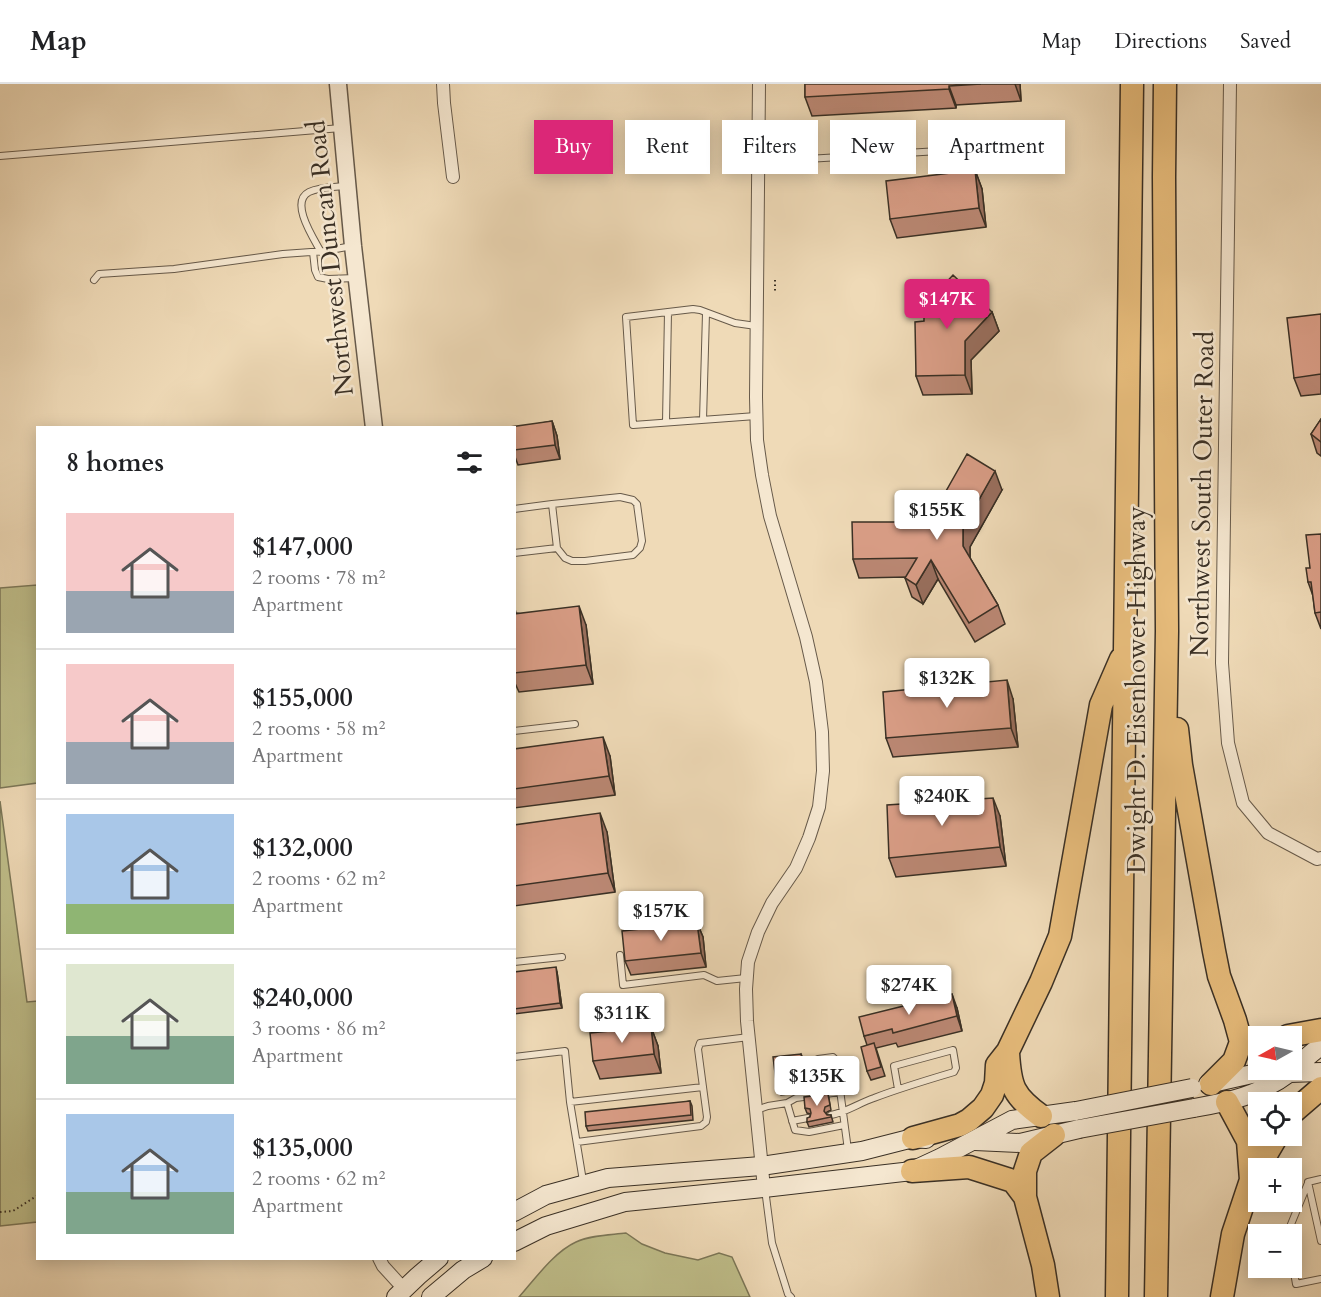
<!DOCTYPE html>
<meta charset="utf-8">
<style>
body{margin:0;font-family:Cardo,serif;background:#f6f6f6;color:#202124;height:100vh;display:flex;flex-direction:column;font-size:22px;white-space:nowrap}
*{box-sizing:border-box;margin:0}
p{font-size:20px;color:#757577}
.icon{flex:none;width:33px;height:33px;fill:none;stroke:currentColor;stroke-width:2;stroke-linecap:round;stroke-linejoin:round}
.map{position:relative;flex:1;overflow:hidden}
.drawer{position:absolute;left:36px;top:342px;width:480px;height:834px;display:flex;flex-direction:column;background:#fff;border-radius:0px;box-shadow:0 3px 15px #0003}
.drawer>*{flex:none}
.banner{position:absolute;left:534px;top:36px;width:570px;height:54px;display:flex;gap:12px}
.needle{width:39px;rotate:262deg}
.buttons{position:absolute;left:1248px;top:942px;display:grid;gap:12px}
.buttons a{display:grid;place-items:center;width:54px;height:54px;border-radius:0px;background:#fff;box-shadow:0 3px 15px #0003;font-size:30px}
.price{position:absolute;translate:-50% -51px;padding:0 14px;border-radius:6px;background:#fff;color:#222;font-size:20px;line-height:39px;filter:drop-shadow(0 2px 3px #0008)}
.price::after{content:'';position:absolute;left:50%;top:36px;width:18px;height:14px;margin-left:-9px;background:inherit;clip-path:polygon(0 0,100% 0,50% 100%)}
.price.selected{background:#db2777;color:#fff}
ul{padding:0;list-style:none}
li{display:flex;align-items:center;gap:18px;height:150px;padding:0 30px}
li+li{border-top:2px solid #e0e0e0}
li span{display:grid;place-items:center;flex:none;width:168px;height:120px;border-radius:0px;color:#555}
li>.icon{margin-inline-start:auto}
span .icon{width:72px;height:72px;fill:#fffc;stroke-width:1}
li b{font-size:26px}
h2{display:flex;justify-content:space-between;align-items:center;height:72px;padding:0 30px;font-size:26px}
.tag{padding:0 21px;border-radius:0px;background:#fff;box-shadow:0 3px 15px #0003;font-size:21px;line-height:54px}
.tag.selected{background:#db2777;color:#fff}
header{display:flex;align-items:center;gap:36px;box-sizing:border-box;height:84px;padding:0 30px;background:#fff;border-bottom:2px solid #e0e0e0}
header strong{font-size:28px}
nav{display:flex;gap:33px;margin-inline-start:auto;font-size:21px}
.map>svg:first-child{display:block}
.green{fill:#bfbe8a;stroke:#7c7758;stroke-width:1.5}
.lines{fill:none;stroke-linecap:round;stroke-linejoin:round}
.service-casing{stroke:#675a4a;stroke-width:8}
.minor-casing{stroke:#675a4a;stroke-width:14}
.tertiary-casing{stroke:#675a4a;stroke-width:19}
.secondary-casing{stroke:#3a3025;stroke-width:20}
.motorway-casing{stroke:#3a3025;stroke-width:25}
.path{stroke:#3a3025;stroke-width:2;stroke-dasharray:1.5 3;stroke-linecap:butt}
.service{stroke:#f5e7d0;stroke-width:6}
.minor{stroke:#f5e7d0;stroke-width:12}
.tertiary{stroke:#f5e7d0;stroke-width:16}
.secondary{stroke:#f5e7d0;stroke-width:18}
.motorway{stroke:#e8bd7c;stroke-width:22}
.secondary-bridge-casing{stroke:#3a3025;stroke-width:20;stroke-linecap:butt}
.secondary-bridge{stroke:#f5e7d0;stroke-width:18}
.wall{fill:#bb8874;stroke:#3a3025;stroke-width:1.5}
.shaded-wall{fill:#996f5e;stroke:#3a3025;stroke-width:1.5}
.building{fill:#da9e87;stroke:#3a3025;stroke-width:1.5}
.labels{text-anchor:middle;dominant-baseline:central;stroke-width:5;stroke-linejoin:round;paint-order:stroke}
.street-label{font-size:26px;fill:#3a3025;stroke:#f5e7d0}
</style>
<header>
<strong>Map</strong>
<nav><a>Map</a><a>Directions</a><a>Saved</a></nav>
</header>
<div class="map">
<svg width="1321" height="1213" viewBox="0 0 1321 1213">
<rect width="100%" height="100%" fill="#efdab7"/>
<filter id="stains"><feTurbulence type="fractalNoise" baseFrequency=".00333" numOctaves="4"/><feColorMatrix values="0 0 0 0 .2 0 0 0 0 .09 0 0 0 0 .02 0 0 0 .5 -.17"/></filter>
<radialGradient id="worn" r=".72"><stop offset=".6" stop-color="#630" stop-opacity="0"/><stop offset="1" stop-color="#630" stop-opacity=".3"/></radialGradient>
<path class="green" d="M37,501v198l-37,5v-200z
M0,717l27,201 11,-1 -1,221 -37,4z
M626,1149l16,11 23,9 33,7 21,-7 13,4 18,40h-231c16,-18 35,-45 57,-55 15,-7 34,-7 50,-9z"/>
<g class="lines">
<defs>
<path id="service" d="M0,72l341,-28
M759,78l180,-11
M313,168l2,18 3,7 10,2 28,-1
M321,168c-7,-13 -32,-50 -12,-60 10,-5 26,-5 37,-6
M94,196l5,-6 75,-5 109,-15 42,-3 27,-5
M756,332l-123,9 -7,-108 67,-8 7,1 35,13 21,3
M703,336l3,-107
M666,338l2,-110
M514,425l38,-5 68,-7 13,3 4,4 5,37 -2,7 -7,7 -48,6h-13l-7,-3 -8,-10 -5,-44
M514,469l43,-5
M514,647l61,-7
M620,871l3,30 81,-10 13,6 29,-3
M514,878l48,-5
M514,973l51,-6 5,51 13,79
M818,975l15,-2 3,3 12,90
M703,1003l-5,-38 2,-6 49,-6
M570,1018l133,-15 4,30 -1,5 -5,4 -124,16
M787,1019l9,-5 44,-6
M756,1026l12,-4 19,-3 8,27 14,2 35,-7
M831,1031c16,-3 28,-12 43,-17 26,-10 53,-18 80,-26l2,-4 -3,-18 -59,16 4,23
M792,1037l16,-3
M1308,1098l13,59
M1308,1098l13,-3
M765,1105l7,54 16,51 3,3
M1287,1150l21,-51
M1292,1177l4,23 25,-5"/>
<path id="minor" d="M443,0l1,19 9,74
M759,0l-3,313 1,43 5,35 8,41 36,121 10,45 6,50 1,39 -4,36 -10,31 -13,30 -24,35 -14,29 -10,30 -2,27 1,32 17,167
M1230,0l-8,579 6,80 15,60 25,30 49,26 4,-1
M379,1174l4,8 21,23"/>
<path id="tertiary" d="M338,0l15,162 21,182"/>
<path id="secondary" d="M1208,1000l53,-12 27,1 33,-1
M1194,1024c35,-6 66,-13 95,-35 11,-9 20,-19 32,-27
M975,1057l45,2 59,-14
M514,1128l32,-17 62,-17 153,-12 101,-15 51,-13 13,1
M514,1158l32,-16 79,-24 139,-14 148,-17 28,-13 72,-38 64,-9
M396,1213l22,-21 21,-18
M431,1213l32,-27 20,-12"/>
<path id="motorway" d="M1177,645l4,36 33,186 5,25 16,44 6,22 -7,19 -23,23
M1288,952l33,-6
M1008,969c2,33 5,43 33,63
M1227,1018l21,39 3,39
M1292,1029l29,-25
M913,1054l47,-13 9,-5 14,-12 9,-13 4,-12 1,-18 11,-14 33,-69 19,-46 41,-231 20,-46
M912,1087l57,-4 44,14 12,16
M1048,1213l-5,-32 -18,-68v-26l6,-18 23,-18
M1117,1213l15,-1213
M1156,1213l11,-666 -3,-454 1,-93
M1222,1213l11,-63 18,-54 26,-44"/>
</defs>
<use href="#service" class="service-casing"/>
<use href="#minor" class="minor-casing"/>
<use href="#tertiary" class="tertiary-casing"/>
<use href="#secondary" class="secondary-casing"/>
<use href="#motorway" class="motorway-casing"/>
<path class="path" d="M775,196v12
M0,1128l13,-1 25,-16"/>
<use href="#service" class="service"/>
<use href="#minor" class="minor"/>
<use href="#tertiary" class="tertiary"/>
<use href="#secondary" class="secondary"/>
<use href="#motorway" class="motorway"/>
<defs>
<path id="secondary-bridge" d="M1076,1027l116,-23
M1079,1045l115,-21"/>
</defs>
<use href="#secondary-bridge" class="secondary-bridge-casing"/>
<use href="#secondary-bridge" class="secondary-bridge"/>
</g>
<path class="wall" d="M805,0h215l1,17 -65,4v3l-144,8 -7,-19z
M975,86l7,19 4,38 -89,11 -7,-19z
M992,228l7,19 -28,29 1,34 -49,1 -7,-19 8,-55z
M1321,230v80l-20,2 -7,-18z
M1321,335v37l-4,-3 -6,-19z
M552,337l5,15 3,23 -42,6 -4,-11v-26z
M1002,406l-32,57v11l28,47 7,19 -30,18 -37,-63 -15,25 -11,-7 -7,-19 1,-1 -47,1 -6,-19 67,-37z
M1321,450v95l-6,-16 -2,-17 -5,-14 2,-14z
M514,521l2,8 70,12 7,59 -74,8 -5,-11z
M1013,615l5,48 -125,10 -7,-19z
M514,665l96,7 5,39 -101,13z
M1000,732l6,50 -110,11 -7,-19z
M514,741l93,7 8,60 -101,14z
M697,839l6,14 3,30 -75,8 -6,-14z
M514,888h43l5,36 -48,6z
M957,924l5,23 -64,16 -2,-4 -20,5 9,28 -14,4 -4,-9v-26l-3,-9z
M651,943l7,19 3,27 -61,6 -7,-18z
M801,970l3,6 25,12 2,16 -50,7 -5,-14z
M828,1010l3,16 -4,2 -1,2 1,1h4l2,7 -24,5 -2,-5 4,-8 -4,-1 -2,-5z
M690,1017l2,5 1,14 -105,11 -2,-5z"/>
<path class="shaded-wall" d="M1015,0h5l1,17z
M949,2l7,19v3l-7,-19z
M975,86l7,19 4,38 -7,-19z
M992,228l7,19 -28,29 1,34 -7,-19v-34z
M552,337l5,15 3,23 -5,-14z
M995,387l7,19 -32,57v18l-7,-19v-18z
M931,476l7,19 -15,25 -7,-19z
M579,522l7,19 7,59 -7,-19z
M1007,596l6,19 5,48 -7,-19z
M603,653l7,19 5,39 -6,-19z
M993,714l7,18 6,50 -6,-19z
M600,729l7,19 8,60 -7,-19z
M697,839l6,14 3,30 -5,-14z
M556,883l1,5 5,36 -2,-5z
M952,910l5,14 5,23 -5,-15z
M651,943l7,19 3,27 -7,-19z
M824,973l5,15 2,16 -5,-14z"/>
<path class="building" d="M805,0h176l-32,2v3l-144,8z
M975,86l4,38 -89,11 -4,-38z
M953,191l39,37 -27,29v34l-49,1 -1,-54 9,-1v-15z
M1321,230v60l-27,4 -7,-60z
M1321,335v23l-10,-8z
M552,337l3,24 -41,5v-22h-4v-1z
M967,370l28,17 -32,57v18l35,59 -29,18 -38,-63 -15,25 -11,-7 12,-20 -64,1 -1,-37h68l13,-8z
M1321,450v78l-6,1 -4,-31h-3l-2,-14h4l-4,-33z
M579,522l7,59 -72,8v-59z
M1007,596l4,48 -125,10 -3,-46z
M603,653l6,39 -95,13v-40z
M993,714l7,49 -111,11 -2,-53z
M600,729l8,60 -94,13v-61z
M697,839l4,30 -76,8 -3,-30z
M556,883l4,36 -46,6v-37z
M952,910l5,22 -64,17 -1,-4 -28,7 -5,-19z
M651,943l3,27 -61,7 -3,-28z
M874,959l7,24 -14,4 -6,-24z
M801,970l1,6 22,-3 2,17 -50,7 -3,-24z
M828,1010l2,11 -5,2 -1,4 3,4h4v2l-24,5v-4l3,-1 1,-4 -1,-4 -5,-1 -1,-11z
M690,1017l1,14 -105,11 -1,-14z"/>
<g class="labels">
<g class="street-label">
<text transform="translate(330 174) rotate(-96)">Northwest Duncan Road</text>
<text transform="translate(1202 410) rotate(-89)">Northwest South Outer Road</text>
<text transform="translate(1136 606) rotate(-90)">Dwight D. Eisenhower Highway</text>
</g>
</g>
<rect width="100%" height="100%" filter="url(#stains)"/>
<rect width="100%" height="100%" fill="url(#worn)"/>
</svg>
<div class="buttons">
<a><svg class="needle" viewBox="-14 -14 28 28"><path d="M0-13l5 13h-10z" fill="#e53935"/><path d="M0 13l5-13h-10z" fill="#757577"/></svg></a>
<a><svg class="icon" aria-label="locate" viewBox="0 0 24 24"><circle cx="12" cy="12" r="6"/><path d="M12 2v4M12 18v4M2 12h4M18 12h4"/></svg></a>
<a>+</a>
<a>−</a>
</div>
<b class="price selected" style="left:947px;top:246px">$147K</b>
<b class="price" style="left:937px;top:457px">$155K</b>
<b class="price" style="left:947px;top:625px">$132K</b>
<b class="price" style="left:942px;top:743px">$240K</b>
<b class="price" style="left:661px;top:858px">$157K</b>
<b class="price" style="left:909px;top:932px">$274K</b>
<b class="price" style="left:622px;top:960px">$311K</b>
<b class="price" style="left:817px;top:1023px">$135K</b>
<div class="banner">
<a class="tag selected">Buy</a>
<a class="tag">Rent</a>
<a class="tag">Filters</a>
<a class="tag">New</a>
<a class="tag">Apartment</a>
</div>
<section class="drawer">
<h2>8 homes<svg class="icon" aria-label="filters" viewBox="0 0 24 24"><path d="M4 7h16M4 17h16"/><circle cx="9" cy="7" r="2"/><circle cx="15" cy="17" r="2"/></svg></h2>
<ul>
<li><span style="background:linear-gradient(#f6c9c9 65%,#9aa5b1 0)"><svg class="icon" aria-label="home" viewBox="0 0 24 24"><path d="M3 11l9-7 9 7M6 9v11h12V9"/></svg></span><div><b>$147,000</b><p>2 rooms · 78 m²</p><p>Apartment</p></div></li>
<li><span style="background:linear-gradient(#f6c9c9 65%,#9aa5b1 0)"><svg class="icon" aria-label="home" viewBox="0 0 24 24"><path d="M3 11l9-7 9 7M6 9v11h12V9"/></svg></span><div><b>$155,000</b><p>2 rooms · 58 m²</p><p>Apartment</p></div></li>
<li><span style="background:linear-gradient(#a9c7e8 75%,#8fb573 0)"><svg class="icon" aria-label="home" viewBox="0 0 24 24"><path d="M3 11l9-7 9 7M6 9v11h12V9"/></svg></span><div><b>$132,000</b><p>2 rooms · 62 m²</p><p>Apartment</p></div></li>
<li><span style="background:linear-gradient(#dfe7d0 60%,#7fa58c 0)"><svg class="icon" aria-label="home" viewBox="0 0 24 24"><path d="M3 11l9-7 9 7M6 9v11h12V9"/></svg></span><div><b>$240,000</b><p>3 rooms · 86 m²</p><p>Apartment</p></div></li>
<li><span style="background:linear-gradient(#a9c7e8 65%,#7fa58c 0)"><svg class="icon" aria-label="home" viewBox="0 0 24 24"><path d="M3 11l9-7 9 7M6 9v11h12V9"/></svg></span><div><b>$135,000</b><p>2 rooms · 62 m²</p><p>Apartment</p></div></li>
</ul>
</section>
</div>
